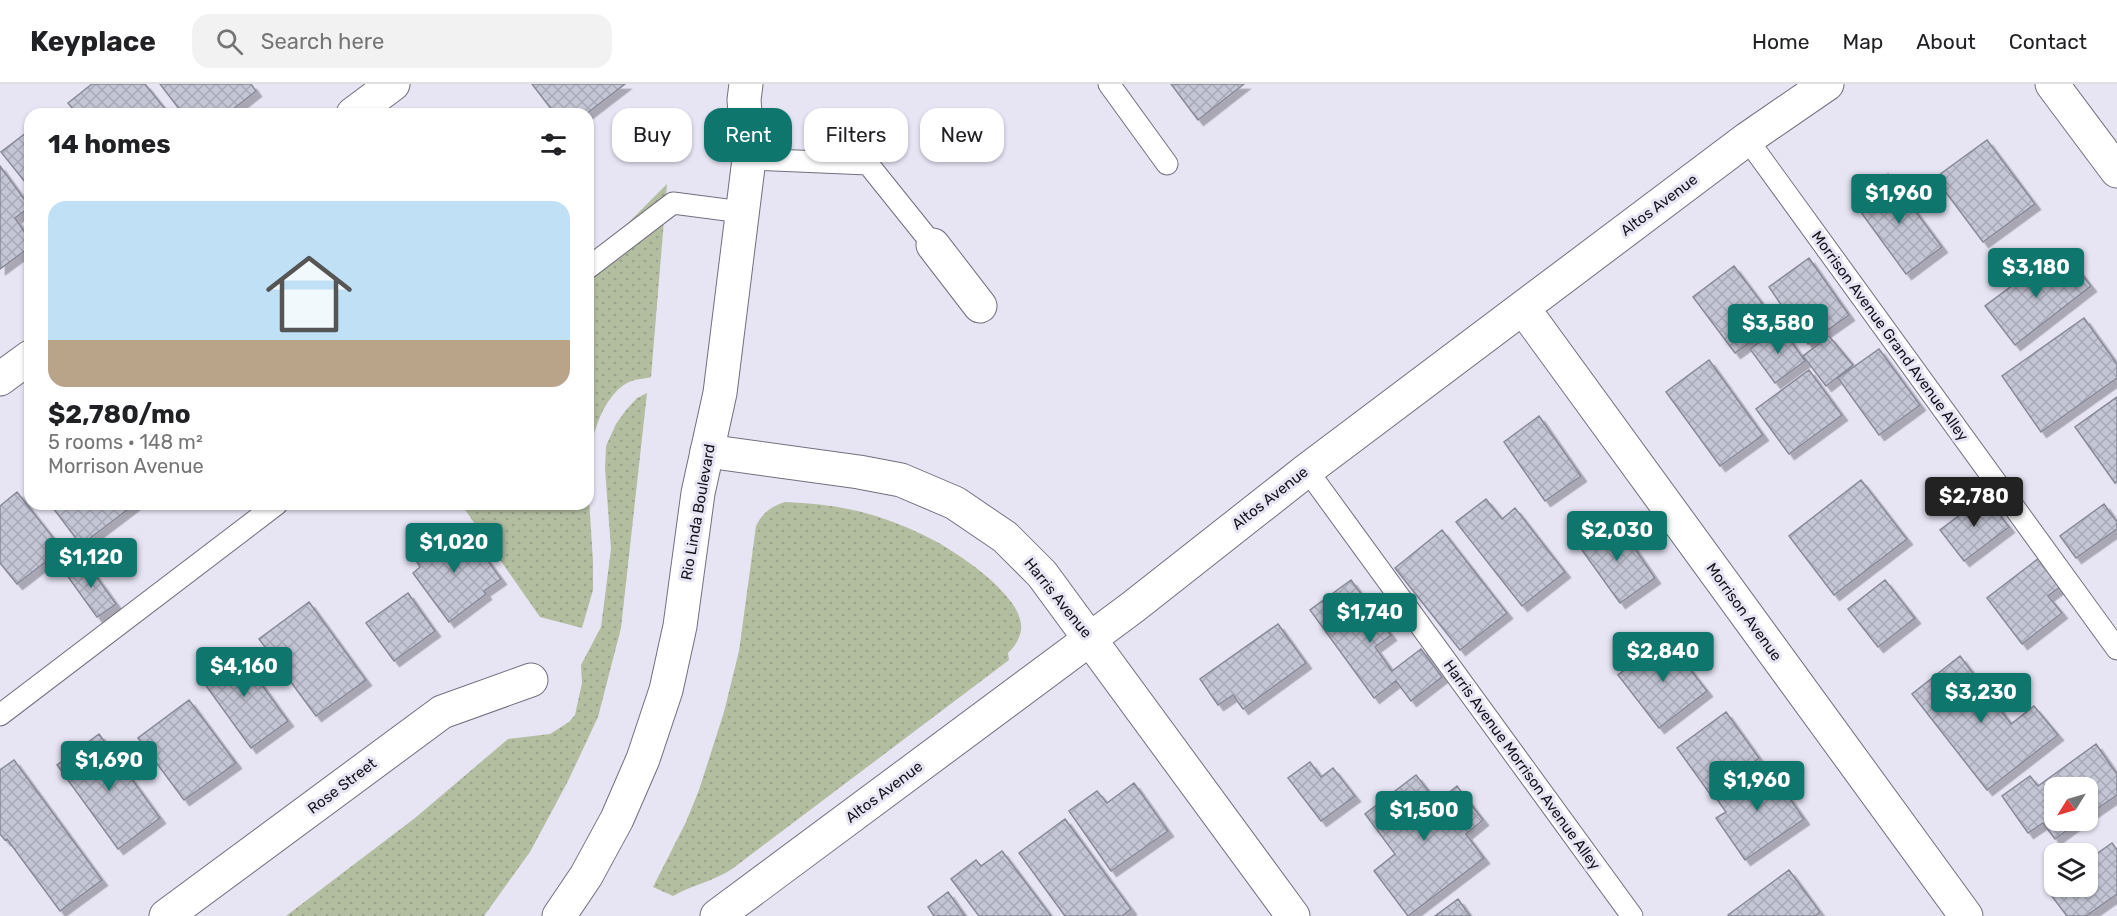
<!DOCTYPE html>
<meta charset="utf-8">
<style>
body{margin:0;font-family:Rubik,sans-serif;background:#f2f2f2;color:#202124;height:100vh;display:flex;flex-direction:column;font-size:22px;white-space:nowrap}
*{box-sizing:border-box;margin:0}
p{font-size:20px;color:#757577}
.icon{flex:none;width:33px;height:33px;fill:none;stroke:currentColor;stroke-width:2;stroke-linecap:round;stroke-linejoin:round}
.map{position:relative;flex:1;overflow:hidden}
.details{position:absolute;left:24px;top:24px;width:570px;height:402px;display:flex;flex-direction:column;background:#fff;border-radius:18px;box-shadow:0 2px 4px #0004}
.details>*{flex:none}
.banner{position:absolute;left:612px;top:24px;width:570px;height:54px;display:flex;gap:12px}
.needle{width:39px;rotate:233deg}
.fabs{position:absolute;left:2044px;top:693px;display:grid;gap:12px}
.fabs a{display:grid;place-items:center;width:54px;height:54px;border-radius:12px;background:#fff;box-shadow:0 2px 4px #0004;font-size:30px}
.price{position:absolute;translate:-50% -51px;padding:0 14px;border-radius:6px;background:#0f766e;color:#fff;font-size:20px;line-height:39px;filter:drop-shadow(0 2px 3px #0008)}
.price::after{content:'';position:absolute;left:50%;top:36px;width:18px;height:14px;margin-left:-9px;background:inherit;clip-path:polygon(0 0,100% 0,50% 100%)}
.price.selected{background:#222;color:#fff}
ul{padding:0;list-style:none}
li{display:grid;align-content:center;gap:12px;height:318px;padding:0 24px}
li span{display:grid;place-items:center;height:186px;border-radius:18px;color:#555}
li>.icon{margin-inline-start:auto}
span .icon{width:108px;height:108px;fill:#fffc;stroke-width:1}
li b{font-size:26px}
h2{display:flex;justify-content:space-between;align-items:center;height:72px;padding:0 24px;font-size:26px}
.pill{padding:0 21px;border-radius:18px;background:#fff;box-shadow:0 2px 4px #0004;font-size:21px;line-height:54px}
.pill.selected{background:#0f766e;color:#fff}
header{display:flex;align-items:center;gap:36px;box-sizing:border-box;height:84px;padding:0 30px;background:#fff;border-bottom:2px solid #e0e0e0}
header strong{font-size:28px}
nav{display:flex;gap:33px;margin-inline-start:auto;font-size:21px}
.search{width:420px;height:54px;background:#f2f2f2;display:flex;align-items:center;gap:15px;box-sizing:border-box;padding:0 21px;border-radius:18px;color:#757577;font-size:22px}
.map>svg:first-child{display:block}
.grass{fill:url(#grass-dots)}
.building{fill:url(#building-cross-hatch);stroke:#888a99;stroke-width:1.5;filter:url(#shadow)}
.lines{fill:none;stroke-linecap:round;stroke-linejoin:round}
.lane-casing{stroke:#726f7e;stroke-width:23}
.street-casing{stroke:#726f7e;stroke-width:35}
.secondary-casing{stroke:#726f7e;stroke-width:35}
.lane{stroke:#fff;stroke-width:21}
.street{stroke:#fff;stroke-width:33}
.secondary{stroke:#fff;stroke-width:33}
.labels{text-anchor:middle;dominant-baseline:central;stroke-width:6;stroke-linejoin:round;paint-order:stroke}
.street-label{font-size:15px;fill:#141319;stroke:#e7e4f4}
</style>
<header>
<strong>Keyplace</strong>
<div class="search"><svg class="icon" aria-label="search" viewBox="0 0 24 24"><circle cx="10" cy="10" r="6"/><path d="M15 15l6 6"/></svg>Search here</div>
<nav><a>Home</a><a>Map</a><a>About</a><a>Contact</a></nav>
</header>
<div class="map">
<svg width="2117" height="832" viewBox="0 0 2117 832">
<defs>
<pattern id="grass-dots" width="8" height="8" patternUnits="userSpaceOnUse" patternTransform="scale(1.5)"><rect width="8" height="8" fill="#b3bea1"/><path d="M2 2h.1M6 6h.1" fill="none" stroke="#99a28a" stroke-width="1.8" stroke-linecap="round"/></pattern>
<pattern id="building-cross-hatch" width="8" height="8" patternUnits="userSpaceOnUse" patternTransform="scale(1.5)"><rect width="8" height="8" fill="#c4c6d6"/><path d="M0 0l8 8M0 8l8-8" fill="none" stroke="#a8a9b7"/></pattern>
<filter id="shadow"><feDropShadow dx="5.5" dy="5.5" stdDeviation="0" flood-color="#0004"/></filter>
</defs>
<rect width="100%" height="100%" fill="#e7e4f4"/>
<path class="grass" d="M667,100l-16,193c-7,2 -17,2 -24,6 -26,15 -37,57 -39,85v-210l20,-15z
M647,309l-26,235 -23,89 -30,64 -38,71 -46,64h-198l129,-98 93,-79 42,-5 19,-12 6,-7 7,-32 -1,-18 20,-38 10,-78 -6,-80 1,-23 10,-22 10,-14 11,-12z
M588,400l5,77v29l-11,38 -42,-11 -79,-113h127z
M785,418c31,1 62,5 91,14 22,7 43,16 63,27 24,14 86,55 82,87 -1,9 -7,17 -13,23l1,7 -277,209c-18,12 -40,16 -59,27l-20,-9 33,-65 13,-32 25,-78 15,-61 17,-125c6,-13 16,-20 29,-24z"/>
<path class="building" d="M92,0h53l24,30h-92l-9,-11z
M160,0h91l5,7 -29,23h-44z
M532,0h93l-39,30h-31z
M1171,0h73l-46,36z
M30,46v58l-29,-36z
M1987,56l48,64 -52,38 -48,-64z
M0,82l30,41 -15,11 15,22v7l-30,22z
M1888,90l54,73 -36,27 -46,-63 14,-11 -8,-10z
M1809,174l40,57 -41,29 -39,-57z
M2049,174l12,16 12,-11 18,23 -76,59 -30,-39z
M1734,182l43,57 -42,30 -42,-56z
M2084,234l33,46v14l-76,54 -39,-56z
M1781,243l24,34 -30,22 -25,-34z
M1829,252l24,29 -27,21 -23,-30z
M1879,265l41,56 -41,30 -41,-57z
M1709,276l54,75 -43,31 -54,-74z
M1809,286l33,45 -53,39 -33,-45z
M2117,313v84l-2,2 -40,-56z
M1539,332l42,60 -36,25 -41,-59z
M1861,396l46,59 -73,56 -45,-59z
M17,408l45,57 -45,35 -17,-21v-57z
M1985,412l24,31 -45,34 -24,-31z
M1486,415l16,20 13,-11 50,64 -43,34 -66,-84z
M50,420h85l-54,41z
M2104,420l13,18v7l-41,29 -16,-22z
M1616,437l39,57 -35,25 -41,-57z
M1442,446l65,83 -47,37 -65,-82z
M468,449l33,46 -17,12 2,3 -37,28 -36,-49 7,-6 -8,-13 28,-20 9,13z
M2039,474l21,29 -12,9 14,17 -40,31 -35,-46z
M85,477l31,43 -19,13 -31,-43z
M1351,496l40,55 -16,12 17,24 29,-22 21,28 -31,24 -15,-20 -22,17 -64,-88z
M1885,496l30,38 -37,29 -30,-38z
M408,509l27,38 -41,30 -28,-38z
M309,518l57,78 -50,36 -57,-77z
M1278,540l28,39 -63,46 -10,-14 -15,10 -18,-26z
M1666,554l41,53 -48,37 -41,-53z
M236,565l52,72 -37,27 -52,-72z
M1960,572l51,68 23,-18 24,29 -71,55 -75,-96z
M189,616l47,63 -52,37 -46,-62z
M1726,628l33,46 -49,36 -33,-46z
M99,650l61,84 -42,31 -61,-84z
M2096,660l21,30v21l-29,20v-27h-33v32h26l-26,19 -12,-16 -15,10 -26,-37 28,-20 8,10z
M14,676l88,120 -42,31 -53,-72 -2,1 -5,-6v-64z
M1310,678l11,15 12,-9 22,28 -34,25 -33,-43z
M1766,680l38,55 -59,41 -29,-42 10,-6 -10,-14z
M1416,691l21,27 20,-16 26,34 -17,14 18,24 -76,58 -34,-45 21,-17 -30,-40z
M1134,699l34,48 -57,40 -42,-60 28,-20 10,12z
M1065,735l66,90 -9,7h-57l-46,-63z
M2112,759l5,7v44l-31,22h-19l-20,-26 8,-6v2h33v-26z
M1002,767l49,65h-72l-28,-37 25,-19 5,6z
M1789,786l31,42 -5,4h-86l-1,-1z
M948,808l17,24h-31l-6,-9z
M1458,815l12,17h-35z"/>
<g class="lines">
<defs>
<path id="lane" d="M1109,0l58,80
M1747,55l370,510
M749,75l119,5 65,81
M588,184l85,-65 69,9
M1307,386l325,446
M0,631l277,-211"/>
<path id="street" d="M353,30l40,-30
M933,161l47,61
M1523,224l443,608
M0,295l30,-22
M707,367l152,21 42,8 54,23 50,34 37,37 251,342
M166,832l276,-204 89,-32
M717,832l416,-309 174,-137 440,-331 80,-55"/>
<path id="secondary" d="M2052,0l65,87
M559,832l27,-40 31,-57 26,-60 23,-69 14,-64 18,-133 22,-100 29,-234 -5,-59 2,-16"/>
</defs>
<use href="#lane" class="lane-casing"/>
<use href="#street" class="street-casing"/>
<use href="#secondary" class="secondary-casing"/>
<use href="#lane" class="lane"/>
<use href="#street" class="street"/>
<use href="#secondary" class="secondary"/>
</g>
<g class="labels">
<g class="street-label">
<text transform="translate(1659 121) rotate(-37)">Altos Avenue</text>
<text transform="translate(1890 252) rotate(54)">Morrison Avenue Grand Avenue Alley</text>
<text transform="translate(1270 414) rotate(-38)">Altos Avenue</text>
<text transform="translate(698 428) rotate(-80)">Rio Linda Boulevard</text>
<text transform="translate(1058 514) rotate(51)">Harris Avenue</text>
<text transform="translate(1744 528) rotate(54)">Morrison Avenue</text>
<text transform="translate(1522 681) rotate(54)">Harris Avenue Morrison Avenue Alley</text>
<text transform="translate(342 702) rotate(-37)">Rose Street</text>
<text transform="translate(884 708) rotate(-37)">Altos Avenue</text>
</g>
</g>
</svg>
<div class="fabs">
<a><svg class="needle" viewBox="-14 -14 28 28"><path d="M0-13l5 13h-10z" fill="#e53935"/><path d="M0 13l5-13h-10z" fill="#757577"/></svg></a>
<a><svg class="icon" aria-label="layers" viewBox="0 0 24 24"><path d="M12 4l9 5-9 5-9-5zM3 14l9 5 9-5"/></svg></a>
</div>
<b class="price" style="left:1899px;top:141px">$1,960</b>
<b class="price" style="left:2036px;top:215px">$3,180</b>
<b class="price" style="left:1778px;top:271px">$3,580</b>
<b class="price selected" style="left:1974px;top:444px">$2,780</b>
<b class="price" style="left:1617px;top:478px">$2,030</b>
<b class="price" style="left:454px;top:490px">$1,020</b>
<b class="price" style="left:91px;top:505px">$1,120</b>
<b class="price" style="left:1370px;top:560px">$1,740</b>
<b class="price" style="left:1663px;top:599px">$2,840</b>
<b class="price" style="left:244px;top:614px">$4,160</b>
<b class="price" style="left:1981px;top:640px">$3,230</b>
<b class="price" style="left:109px;top:708px">$1,690</b>
<b class="price" style="left:1757px;top:728px">$1,960</b>
<b class="price" style="left:1424px;top:758px">$1,500</b>
<div class="banner">
<a class="pill">Buy</a>
<a class="pill selected">Rent</a>
<a class="pill">Filters</a>
<a class="pill">New</a>
</div>
<section class="details">
<h2>14 homes<svg class="icon" aria-label="filters" viewBox="0 0 24 24"><path d="M4 7h16M4 17h16"/><circle cx="9" cy="7" r="2"/><circle cx="15" cy="17" r="2"/></svg></h2>
<ul>
<li><span style="background:linear-gradient(#bfe0f5 75%,#b9a48a 0)"><svg class="icon" aria-label="home" viewBox="0 0 24 24"><path d="M3 11l9-7 9 7M6 9v11h12V9"/></svg></span><div><b>$2,780/mo</b><p>5 rooms · 148 m²</p><p>Morrison Avenue</p></div></li>
</ul>
</section>
</div>
